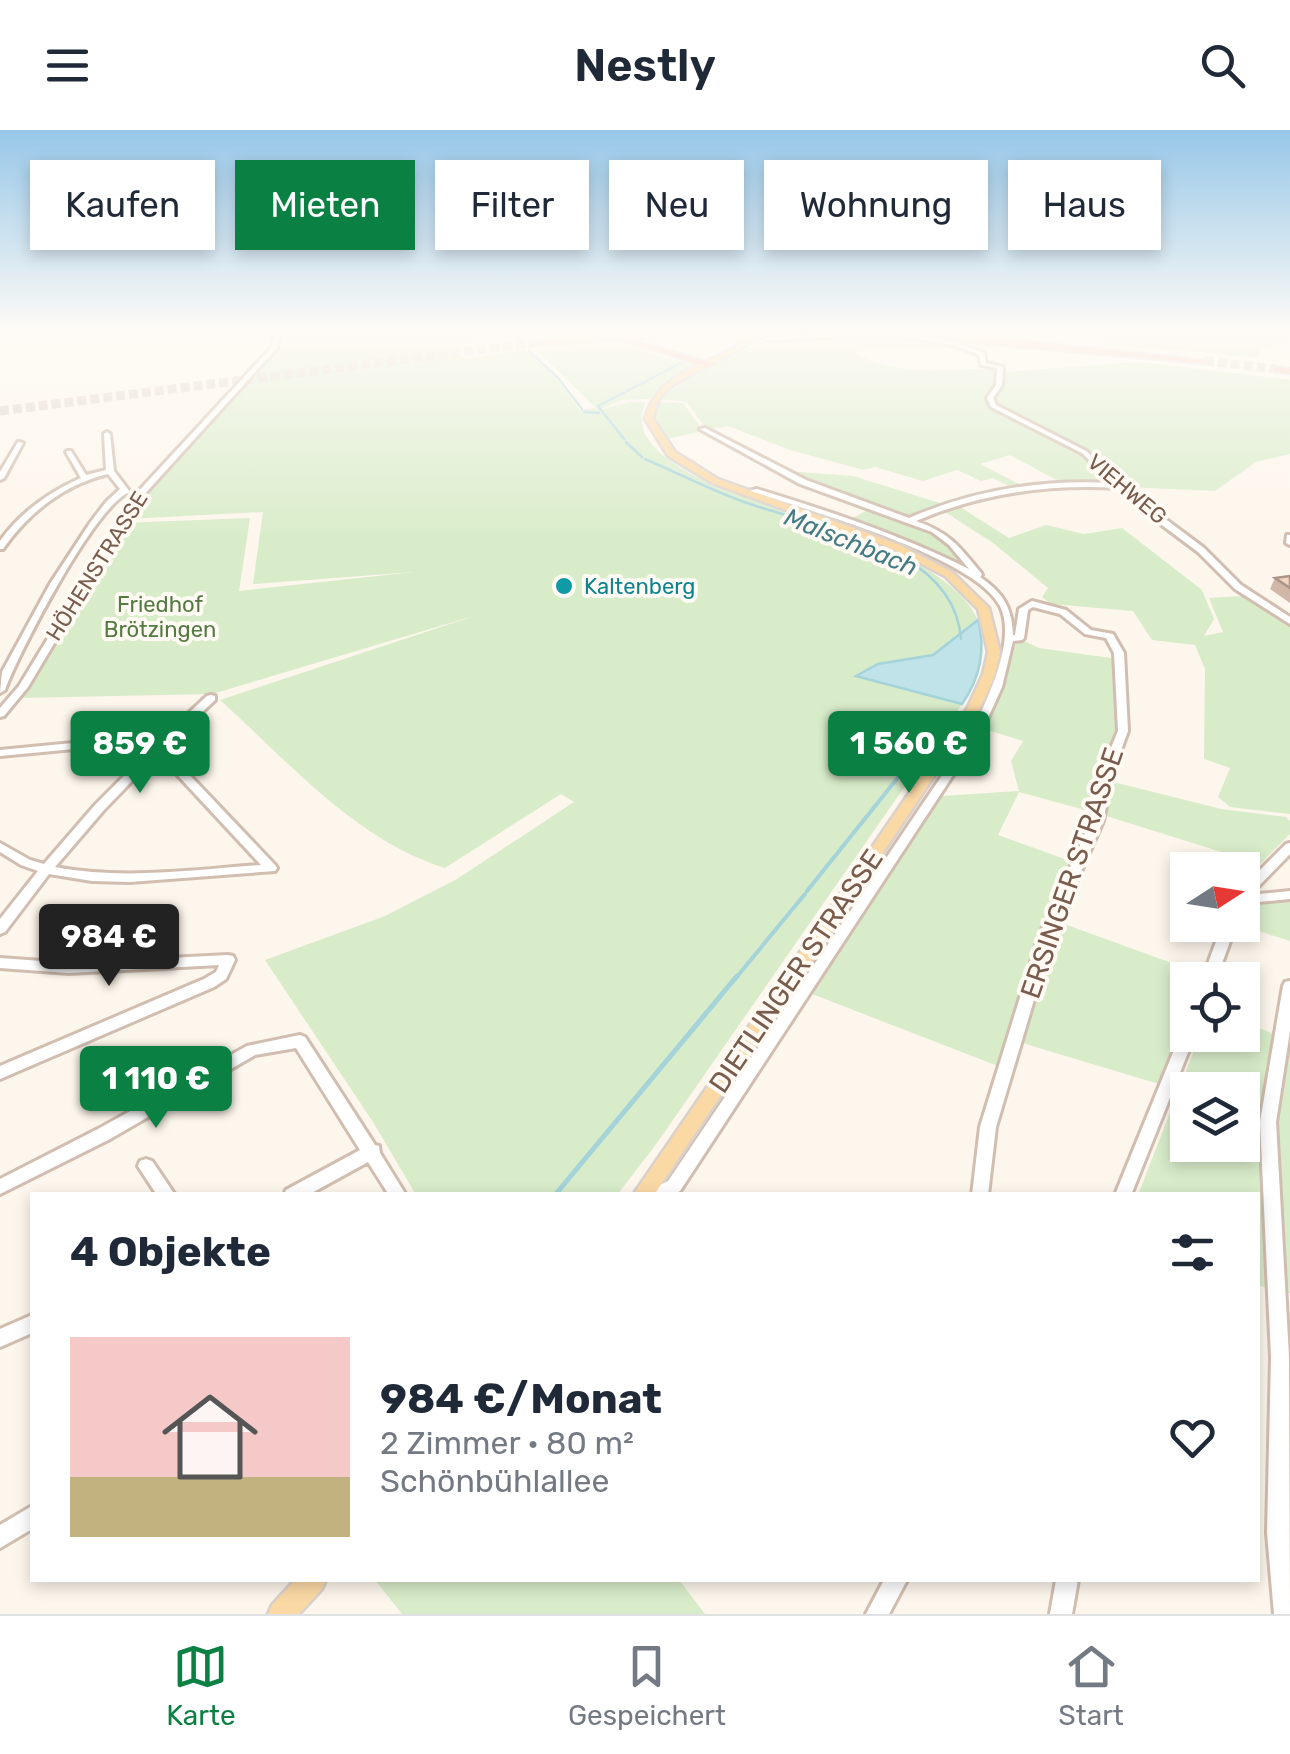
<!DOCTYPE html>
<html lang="de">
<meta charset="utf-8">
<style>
body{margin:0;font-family:Rubik,sans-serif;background:#f6f6f7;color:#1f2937;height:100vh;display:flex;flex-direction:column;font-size:38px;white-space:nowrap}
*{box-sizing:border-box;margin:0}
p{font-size:32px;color:#747a83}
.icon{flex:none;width:55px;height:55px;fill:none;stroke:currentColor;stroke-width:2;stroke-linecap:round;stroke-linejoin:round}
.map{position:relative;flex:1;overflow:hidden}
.details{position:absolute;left:30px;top:1062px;width:1230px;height:390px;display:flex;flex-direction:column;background:#fff;border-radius:0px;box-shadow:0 5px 15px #0003}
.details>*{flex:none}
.hud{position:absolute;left:30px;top:30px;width:1230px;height:90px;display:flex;gap:20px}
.needle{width:65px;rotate:78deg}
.controls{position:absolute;left:1170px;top:722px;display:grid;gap:20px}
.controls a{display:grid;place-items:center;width:90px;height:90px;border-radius:0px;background:#fff;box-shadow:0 5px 15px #0003;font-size:50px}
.price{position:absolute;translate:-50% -85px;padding:0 22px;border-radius:10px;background:#0b8043;color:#fff;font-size:32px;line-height:65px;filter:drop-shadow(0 2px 5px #0008)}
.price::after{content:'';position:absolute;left:50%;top:60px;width:30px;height:22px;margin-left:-15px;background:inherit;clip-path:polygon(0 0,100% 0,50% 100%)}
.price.active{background:#222;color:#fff}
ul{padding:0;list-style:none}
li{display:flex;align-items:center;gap:30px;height:250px;padding:0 40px}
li+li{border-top:2px solid #e0e1e3}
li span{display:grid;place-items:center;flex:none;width:280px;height:200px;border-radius:0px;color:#555}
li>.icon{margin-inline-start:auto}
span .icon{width:120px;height:120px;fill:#fffc;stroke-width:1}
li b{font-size:42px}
h2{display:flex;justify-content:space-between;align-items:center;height:120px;padding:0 40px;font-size:42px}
.tag{padding:0 35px;border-radius:0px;background:#fff;box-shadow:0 5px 15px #0003;font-size:35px;line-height:90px}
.tag.active{background:#0b8043;color:#fff}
header{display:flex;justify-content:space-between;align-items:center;height:130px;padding:0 40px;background:#fff;font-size:45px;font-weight:600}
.tab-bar{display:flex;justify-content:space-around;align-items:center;height:140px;border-top:2px solid #e0e1e3;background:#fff;font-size:28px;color:#747a83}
.tab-bar a{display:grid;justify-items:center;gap:5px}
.tab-bar .active{color:#0b8043}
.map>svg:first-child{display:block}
.green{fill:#d8ecc9;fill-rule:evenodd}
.water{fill:#bfe3e8;stroke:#a5d3da;stroke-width:2.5}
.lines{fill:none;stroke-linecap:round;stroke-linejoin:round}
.stream-far2{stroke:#a5d3da;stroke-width:2.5}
.stream-far1{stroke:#a5d3da;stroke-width:4}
.stream{stroke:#a5d3da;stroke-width:5}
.highway-tunnel{stroke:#dcd0c4;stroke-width:9;stroke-dasharray:9 4;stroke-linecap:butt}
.minor-casing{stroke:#d1beb0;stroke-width:6}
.major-casing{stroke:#dad1cd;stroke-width:5}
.highway-casing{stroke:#dad1cd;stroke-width:4}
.minor{fill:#fff;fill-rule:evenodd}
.major{fill:#fbd9a5;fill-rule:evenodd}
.highway{fill:#f7b7a3;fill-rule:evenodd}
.wall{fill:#d1b7a8}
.building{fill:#f3d5c3;stroke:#aa9588;stroke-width:2.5}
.culture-dot{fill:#0f9aa8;stroke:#fffaf3;stroke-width:4}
.labels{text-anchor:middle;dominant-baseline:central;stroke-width:8;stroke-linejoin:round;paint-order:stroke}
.far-street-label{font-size:22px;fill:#7a5c4d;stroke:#fffaf3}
.far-culture-label{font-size:22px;fill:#0d838f;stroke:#fffaf3;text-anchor:start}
.far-park-label{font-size:22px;fill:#537a41;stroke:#fffaf3}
.far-water-label{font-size:25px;font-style:italic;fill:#437c86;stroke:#fffaf3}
.street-label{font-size:28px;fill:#7a5c4d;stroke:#fffaf3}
</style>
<header><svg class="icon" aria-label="menu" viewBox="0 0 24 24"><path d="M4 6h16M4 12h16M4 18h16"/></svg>Nestly<svg class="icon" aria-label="search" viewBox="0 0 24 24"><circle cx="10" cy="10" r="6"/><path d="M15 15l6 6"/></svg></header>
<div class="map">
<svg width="1290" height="1484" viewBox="0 0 1290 1484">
<rect width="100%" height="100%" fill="#fdf6ec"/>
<path class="green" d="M279,203h233l-57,12 7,13 63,-8 31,28 24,32 16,-2 -57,-56 9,-5 70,-7 18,4 14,10 50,12 -41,23 -9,10 -28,1 -26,11 33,-9h17c-21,41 38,68 67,84 69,27 235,65 265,134l-45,35 -55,9 -5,18 17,1 72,21 -305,439 -40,52h-201l-43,-73 -108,-162 120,-44 72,-37 117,-77 -13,-8 -116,74c-90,-28 -157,-107 -225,-168l257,-85 -265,79 -192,4 101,-175 129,-5 -11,73 175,-19 -161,12 10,-72 -137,7 37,-47 75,-77 40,-48z
M1080,203h210v7l-29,10 -4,7 -148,-12z
M767,209l159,1 19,8h-82l-8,4c37,27 99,15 143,17l-1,9 9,-2 1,-4 132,-10 151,18v74l-34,8 -41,29 -151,-7 -54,-29 -30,9 49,25 -11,2 -25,-13 -12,3 -24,-11 -34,11 -48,-14 -11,3 -74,-20 -62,-24 -21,4 -20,-28 -27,-3 27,-20z
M659,272l24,1 20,28 -40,9 -10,-26z
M786,341l67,5 90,28 -34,13 -96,-32z
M954,373l55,35 37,-13 38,9 38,-6 80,62 12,29 -10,17 19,-4 -14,-34 33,-2 48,29v189l-60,-7 -12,-10 12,-29 -26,-9 1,-90 -10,-24 -43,-5 -19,-29 -82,-7 -9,-7 6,-9 -55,-45 -54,-35z
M869,379c49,15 72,22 105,63l-44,-22 -82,-29z
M1022,510l17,8 79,11 1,72 -23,82 -77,-21 -21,43 78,28 -73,205 -191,-74 130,-198 77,-5 -8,-30 12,-20 -39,-12 19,-39 13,-47z
M1109,651l112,28 65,8 4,4v13l-30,30 -157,-49z
M1290,769v42l-44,-14 4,-12 -3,-7z
M1056,791l146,53 -3,6h-11l-1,30 -28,74 -140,-42z
M1243,892l34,13 -4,255 -15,-5v-90h-120l62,-160h42zM1188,960h54v55h-54z
M1290,897v266l-8,-1 -6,-172z
M375,1450h304l26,34h-303z"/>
<path class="water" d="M978,490c8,30 2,58 -16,84l-106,-28 22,-12 55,-9z"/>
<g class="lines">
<path class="stream-far2" d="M516,203l3,5
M529,221l29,27 24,31
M600,279l-2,-3 81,-42
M601,280l23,29
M584,282l15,1
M626,312l16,15
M645,329c35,15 69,33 105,45 72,25 204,41 211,135
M914,627l20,-33"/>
<path class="stream-far1" d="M807,761l109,-136
M735,849l70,-85"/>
<path class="stream" d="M555,1065l182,-219"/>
<path class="highway-tunnel" d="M1205,231l72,8
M0,281l534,-68"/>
<defs>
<path id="minor" d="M274,203h6l-3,15 -136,150 -113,189 -24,29 -4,1v-9l19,-22 116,-191 137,-148z
M847,204c47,0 93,0 137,19l2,10 17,4 -1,18 -9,13 3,7 90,46 58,52 60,45 37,37 49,32v7l-55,-35 -37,-37 -60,-45 -20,-19c-70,-4 -137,5 -202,33 34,12 43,25 65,52l1,2 -2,2c23,16 32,30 33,58h2l4,-26 13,-8 34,9 25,20 22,4 11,19 4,78 -15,41 -10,49 -50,115 -57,191 -8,68h-16l8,-68 59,-191 52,-115 10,-49 17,-41 -4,-78 -8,-15 -21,-4 -25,-20 -27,-7 -5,3 -4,28 -2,2 -9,1 -11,46 -20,44 -302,460 -8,4h-24l2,-5 18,-9 304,-450c15,-31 45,-91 28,-125 -25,-49 -190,-95 -243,-113l-11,2 -4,-2 15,-4c72,22 144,46 212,80l-20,-24 -17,-13 -132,-48 -100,-55 5,-1 101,52 103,38c65,-28 134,-39 204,-35l-31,-30 -91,-46 -4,-9 9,-13 1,-17 -16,-3 -2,-10c-65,-29 -143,-17 -213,-15l-3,-2z
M107,302l3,2 4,37 16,21c-34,11 -111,160 -125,198l-5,3 2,-21 48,-88 40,-61 16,-21 14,-13 -12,-15c-43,10 -79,38 -105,75h-3v-8c20,-28 49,-49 81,-63l-15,-26 1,-1h4l15,24 20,-5 -2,-36z
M18,312l5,1 -19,35 -4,2v-8z
M1287,405h3v10l-4,-2z
M211,565l4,1v4l-51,48 111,117 2,3 -2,3 -145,11 -38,-1 -43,-7 -44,58 -5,2v-15l38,-48 -17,-6 -21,-13v-9l30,17 14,4 51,-59 64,-64 -159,15v-6l166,-16 41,-38zM158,624l103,111c-69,5 -138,15 -206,2l49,-57z
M1290,713v11l-37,38 6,2 31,-3v8l-31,3 -12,-3 -5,1v-12l44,-44z
M1222,795h14l-20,55h-14z
M228,825l5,1 2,4 -9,19 -12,8 -214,92v-13l204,-87 12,-7 3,-7 -150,8 -69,-5v-10l69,5z
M1290,851v50l-14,91 13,235 1,257h-16l-7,-81 4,-176 -11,-235 23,-136 2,-4z
M1188,897v8h7l-64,160h-16l66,-162 2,-4z
M300,905l5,2 70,108 4,1 1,7 26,42h-17l-21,-33 -60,33h-24l2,-5 74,-40 -64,-102 -41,7 -145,84 -110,55v-15l98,-50 149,-83z
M146,1029l6,2 23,34h-18l-19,-29 2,-5z
M32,1185v18l-32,14v-18z
M32,1376v23l-32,19v-23z
M884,1450h23l-18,34h-23z
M1056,1450h22l-6,34h-22z"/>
<path id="major" d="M754,203h7c-26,27 -91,42 -104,70 -2,5 -3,11 -4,16l22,33 43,27 182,66 52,27 37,36 11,44c-3,21 -11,39 -21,57l-325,486h-21l334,-486 16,-35 5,-22 -10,-43 -33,-33 -52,-27 -181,-66 -44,-27 -23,-37c14,-54 73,-52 109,-86z
M295,1450h31l-4,9 -23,25h-31l4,-9z"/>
<path id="highway" d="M647,203h43l-60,6 83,25 -7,2 -85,-26 -87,5 -4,-2z
M864,203l148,7 197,21 -4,2z
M1274,237l16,2v4l-16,-2z"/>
</defs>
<use href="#minor" class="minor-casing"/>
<use href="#major" class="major-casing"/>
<use href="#highway" class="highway-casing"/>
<use href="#minor" class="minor"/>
<use href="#major" class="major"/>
<use href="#highway" class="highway"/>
</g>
<path class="wall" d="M1290,446v27l-20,-14 5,-11z"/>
<path class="building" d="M1290,446v12l-15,-10z"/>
<linearGradient id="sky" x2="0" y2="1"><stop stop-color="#97c7e8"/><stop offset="0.49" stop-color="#fefbf6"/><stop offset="1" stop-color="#fefbf6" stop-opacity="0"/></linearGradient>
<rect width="1290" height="411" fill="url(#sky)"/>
<circle class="culture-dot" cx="564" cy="456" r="10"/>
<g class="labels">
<g class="far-street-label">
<text transform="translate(1127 359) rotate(40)">VIEHWEG</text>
<text transform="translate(97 436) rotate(-58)">HÖHENSTRASSE</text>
</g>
<g class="far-culture-label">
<text x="584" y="456">Kaltenberg</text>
</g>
<g class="far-park-label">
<text x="160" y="474">Friedhof<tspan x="160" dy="25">Brötzingen</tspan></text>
</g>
<g class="far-water-label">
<text transform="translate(851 412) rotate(22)">Malschbach</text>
</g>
<g class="street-label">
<text transform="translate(1072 743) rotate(-71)">ERSINGER STRASSE</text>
<text transform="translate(796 841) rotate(-56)">DIETLINGER STRASSE</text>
</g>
</g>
</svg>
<div class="controls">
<a><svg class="needle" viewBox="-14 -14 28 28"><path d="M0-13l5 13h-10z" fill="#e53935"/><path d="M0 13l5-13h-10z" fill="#747a83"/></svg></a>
<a><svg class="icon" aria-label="locate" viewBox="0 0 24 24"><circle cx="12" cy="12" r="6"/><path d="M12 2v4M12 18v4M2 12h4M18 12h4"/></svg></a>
<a><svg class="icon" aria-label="layers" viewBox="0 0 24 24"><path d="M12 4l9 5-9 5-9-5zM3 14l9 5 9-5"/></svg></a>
</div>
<b class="price" style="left:140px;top:666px">859 €</b>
<b class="price" style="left:909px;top:666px">1 560 €</b>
<b class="price active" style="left:109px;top:859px">984 €</b>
<b class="price" style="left:156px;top:1001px">1 110 €</b>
<div class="hud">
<a class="tag">Kaufen</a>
<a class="tag active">Mieten</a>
<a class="tag">Filter</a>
<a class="tag">Neu</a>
<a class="tag">Wohnung</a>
<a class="tag">Haus</a>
</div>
<section class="details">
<h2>4 Objekte<svg class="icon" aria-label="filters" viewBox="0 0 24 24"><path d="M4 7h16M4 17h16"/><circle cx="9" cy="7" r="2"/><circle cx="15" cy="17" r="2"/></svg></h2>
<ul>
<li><span style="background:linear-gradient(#f6c9c9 70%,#c2b280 0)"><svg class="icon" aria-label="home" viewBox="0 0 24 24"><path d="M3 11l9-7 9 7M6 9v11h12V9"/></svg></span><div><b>984 €/Monat</b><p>2 Zimmer · 80 m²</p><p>Schönbühlallee</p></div><svg class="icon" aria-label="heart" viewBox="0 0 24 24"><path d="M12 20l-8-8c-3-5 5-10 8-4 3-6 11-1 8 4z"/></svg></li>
</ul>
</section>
</div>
<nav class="tab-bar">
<a class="active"><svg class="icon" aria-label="map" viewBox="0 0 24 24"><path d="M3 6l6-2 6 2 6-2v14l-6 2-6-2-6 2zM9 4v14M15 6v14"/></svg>Karte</a>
<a><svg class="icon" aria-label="saved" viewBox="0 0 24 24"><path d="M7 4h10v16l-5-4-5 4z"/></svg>Gespeichert</a>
<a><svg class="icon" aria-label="home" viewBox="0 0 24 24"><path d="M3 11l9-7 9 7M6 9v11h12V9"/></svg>Start</a>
</nav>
